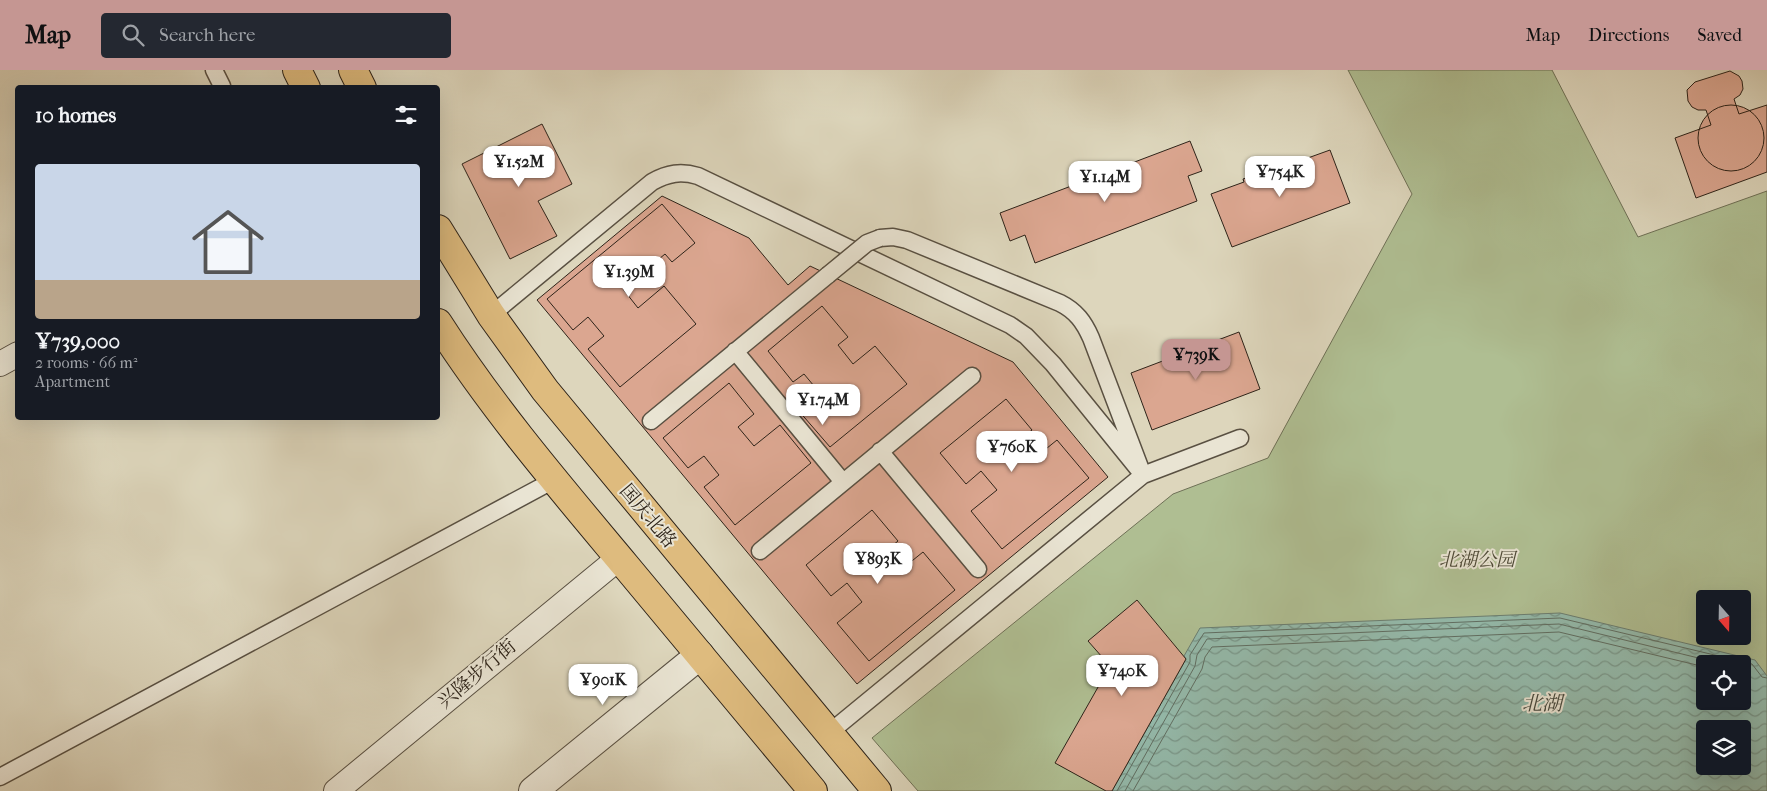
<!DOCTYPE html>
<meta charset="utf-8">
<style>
body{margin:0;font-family:"IM FELL French Canon","Noto Serif SC",serif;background:#242831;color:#f1f3f6;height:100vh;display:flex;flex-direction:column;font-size:19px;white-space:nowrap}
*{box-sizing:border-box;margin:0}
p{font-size:16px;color:#9ea1a6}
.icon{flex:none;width:28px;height:28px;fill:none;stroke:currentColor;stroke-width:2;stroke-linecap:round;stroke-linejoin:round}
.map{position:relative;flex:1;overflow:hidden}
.drawer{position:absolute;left:15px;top:15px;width:425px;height:335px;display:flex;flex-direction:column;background:#171b24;border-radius:5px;box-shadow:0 5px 20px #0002}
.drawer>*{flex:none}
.needle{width:32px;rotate:160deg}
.fabs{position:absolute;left:1696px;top:520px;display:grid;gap:10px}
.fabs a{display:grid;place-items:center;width:55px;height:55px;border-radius:5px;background:#171b24;box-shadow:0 5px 20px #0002;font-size:25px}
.price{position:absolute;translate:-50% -42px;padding:0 11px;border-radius:10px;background:#fff;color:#222;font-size:16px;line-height:32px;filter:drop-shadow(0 1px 2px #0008)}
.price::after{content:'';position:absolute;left:50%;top:30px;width:15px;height:11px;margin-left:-8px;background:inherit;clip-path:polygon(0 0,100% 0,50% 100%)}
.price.selected{background:#c59692;color:#111}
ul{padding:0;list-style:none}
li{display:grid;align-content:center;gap:10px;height:265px;padding:0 20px}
li span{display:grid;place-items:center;height:155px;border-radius:5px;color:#555}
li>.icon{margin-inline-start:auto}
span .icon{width:90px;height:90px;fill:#fffc;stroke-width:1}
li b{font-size:21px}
h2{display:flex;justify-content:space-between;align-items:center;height:60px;padding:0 20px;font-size:21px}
header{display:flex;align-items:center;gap:30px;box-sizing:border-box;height:70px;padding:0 25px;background:#c59692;color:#111}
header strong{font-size:24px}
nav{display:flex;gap:28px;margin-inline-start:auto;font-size:18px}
.search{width:350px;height:45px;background:#242831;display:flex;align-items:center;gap:12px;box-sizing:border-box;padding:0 18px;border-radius:5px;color:#9ea1a6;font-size:19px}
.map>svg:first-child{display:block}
.green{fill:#afbe92;stroke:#6e7056;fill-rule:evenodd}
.water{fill:url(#water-waves);stroke:#6b7e71;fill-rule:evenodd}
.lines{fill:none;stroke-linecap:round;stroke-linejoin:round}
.shore{stroke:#606e62;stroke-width:1}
.building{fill:#dba690;stroke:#2d2319}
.service-casing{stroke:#595042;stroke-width:19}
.pedestrian-casing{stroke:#595042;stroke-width:26}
.minor-casing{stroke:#595042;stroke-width:30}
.primary-casing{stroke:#2d2319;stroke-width:30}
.service{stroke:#e9e4d3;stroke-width:16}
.pedestrian{stroke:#e9e4d3;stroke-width:24}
.minor{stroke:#e9e4d3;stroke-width:28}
.primary{stroke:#debb7e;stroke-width:28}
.service-bridge-casing{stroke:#595042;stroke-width:19;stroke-linecap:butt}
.service-bridge{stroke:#e9e4d3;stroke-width:16}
.labels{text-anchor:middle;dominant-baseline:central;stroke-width:4;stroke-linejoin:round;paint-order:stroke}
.street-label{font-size:19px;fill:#2d2319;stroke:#e9e4d3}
.park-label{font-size:19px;font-style:italic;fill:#4e4a37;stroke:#e9e4d3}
.water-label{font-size:20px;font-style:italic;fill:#47493e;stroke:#e9e4d3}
</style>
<header>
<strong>Map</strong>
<div class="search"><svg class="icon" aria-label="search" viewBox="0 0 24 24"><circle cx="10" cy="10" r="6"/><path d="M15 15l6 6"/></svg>Search here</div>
<nav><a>Map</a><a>Directions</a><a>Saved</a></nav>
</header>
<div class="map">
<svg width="1767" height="721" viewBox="0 0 1767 721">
<defs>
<pattern id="water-waves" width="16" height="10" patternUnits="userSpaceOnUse" patternTransform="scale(1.25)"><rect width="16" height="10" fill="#94baab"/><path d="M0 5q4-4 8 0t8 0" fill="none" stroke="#79978a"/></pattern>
</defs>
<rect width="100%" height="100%" fill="#ddd6bc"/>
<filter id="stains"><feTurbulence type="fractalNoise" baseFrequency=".004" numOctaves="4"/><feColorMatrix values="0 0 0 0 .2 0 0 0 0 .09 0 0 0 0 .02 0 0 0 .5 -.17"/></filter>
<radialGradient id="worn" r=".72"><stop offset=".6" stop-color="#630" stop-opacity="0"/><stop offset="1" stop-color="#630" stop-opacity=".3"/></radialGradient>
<path class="green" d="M1348,0h204l86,167 129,-46v600h-849l-46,-53 301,-244 95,-36 144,-264zM1705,529h37v37h-37zM1705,594h37v37h-37zM1705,659h37v37h-37z"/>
<path class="water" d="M1560,543l195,47 12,16v115h-655l74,-132 -2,-3 16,-28zM1705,594h37v37h-37zM1705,659h37v37h-37z"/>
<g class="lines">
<path class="shore" d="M1117,721l73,-129v-7l14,-22 356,-15 192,46 10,13 5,1
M1125,721l70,-125 2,-11 10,-16 352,-15 164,40
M1133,721l69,-122 3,-12 7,-10 347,-15 146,35"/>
</g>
<path class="building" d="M1730,1l9,5 3,5 1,8 -3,6 -6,4 5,15 28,-9v67l-71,26 -21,-60 36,-13 -5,-15h-8l-6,-3 -4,-6 -1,-11 8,-8z
M1698 68a33 33 0 1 1 66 0a33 33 0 1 1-66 0Z
M542,54l30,60 -34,17 19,35 -47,23 -48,-95z
M1190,71l12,30 -14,5 9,25 -162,62 -10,-28 -15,6 -10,-28z
M1330,80l20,53 -118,44 -21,-53 33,-12 -1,-3 50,-19 1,3z
M662,126l87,42 39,47 22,-19 203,96 95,115 -251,207 -320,-384z
M662,134l33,39 -23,19 -7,-8 -42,35 15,19 26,-22 32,38 -76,63 -32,-38 16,-13 -16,-19 -15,13 -26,-31z
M822,236l26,31 -10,8 15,19 22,-18 32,38 -77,63 -32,-37 21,-18 -15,-18 -11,8 -25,-31z
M1239,262l21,57 -108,41 -21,-57z
M729,313l25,31 -16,13 16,19 26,-21 31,38 -76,62 -31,-38 15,-12 -15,-19 -16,12 -25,-30z
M1006,329l26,31 -16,13 15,18 26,-21 32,38 -87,71 -31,-38 26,-21 -16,-19 -15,13 -26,-31z
M872,440l26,31 -17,14 16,18 26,-21 32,38 -86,71 -32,-38 25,-21 -15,-19 -16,13 -25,-31z
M1137,530l49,59 -74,132h-6l-51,-28 55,-97 -22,-25z"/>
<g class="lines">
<defs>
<path id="service" d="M214,0l8,16
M880,168l13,-1 14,3 153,63c16,8 24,19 31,35l52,137 97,-37
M491,245l161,-133c16,-9 29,-11 46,-6l312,149 16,11 27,28 90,111 -314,258
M735,281l108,131
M651,351l177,-146
M880,381l98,118
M760,481l212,-175
M0,707l554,-297"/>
<path id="pedestrian" d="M0,294l18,-10
M336,721l283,-233"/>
<path id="minor" d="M533,721l167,-136"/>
<path id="primary" d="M297,0l9,18
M353,0l9,18
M438,159l53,86 54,75 332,401
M438,253c55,86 121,163 187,242 63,75 125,151 188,226"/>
</defs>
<use href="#service" class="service-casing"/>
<use href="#pedestrian" class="pedestrian-casing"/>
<use href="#minor" class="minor-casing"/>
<use href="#primary" class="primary-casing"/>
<use href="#service" class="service"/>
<use href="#pedestrian" class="pedestrian"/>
<use href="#minor" class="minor"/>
<use href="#primary" class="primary"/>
<defs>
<path id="service-bridge" d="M828,205l39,-32 13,-5"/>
</defs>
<use href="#service-bridge" class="service-bridge-casing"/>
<use href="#service-bridge" class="service-bridge"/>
</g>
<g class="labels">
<g class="street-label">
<text transform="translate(648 446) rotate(50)">国庆北路</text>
<text transform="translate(477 604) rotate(-40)">兴隆步行街</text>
</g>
<g class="park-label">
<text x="1477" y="490">北湖公园</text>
</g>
<g class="water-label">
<text x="1542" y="633">北湖</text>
</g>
</g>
<rect width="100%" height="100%" filter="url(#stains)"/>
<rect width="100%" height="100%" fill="url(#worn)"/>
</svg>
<div class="fabs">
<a><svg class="needle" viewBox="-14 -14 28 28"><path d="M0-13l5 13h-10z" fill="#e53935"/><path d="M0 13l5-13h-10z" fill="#9ea1a6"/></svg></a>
<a><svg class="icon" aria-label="locate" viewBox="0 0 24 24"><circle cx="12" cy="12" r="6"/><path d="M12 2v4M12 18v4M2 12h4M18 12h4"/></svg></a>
<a><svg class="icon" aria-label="layers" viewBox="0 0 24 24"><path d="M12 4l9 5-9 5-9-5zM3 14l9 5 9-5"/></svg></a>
</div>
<b class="price" style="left:519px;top:118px">¥1.52M</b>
<b class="price" style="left:1280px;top:128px">¥754K</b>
<b class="price" style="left:1105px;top:133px">¥1.14M</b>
<b class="price" style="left:629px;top:228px">¥1.39M</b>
<b class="price selected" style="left:1196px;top:311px">¥739K</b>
<b class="price" style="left:823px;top:356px">¥1.74M</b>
<b class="price" style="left:1012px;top:403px">¥760K</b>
<b class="price" style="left:878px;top:515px">¥893K</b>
<b class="price" style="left:1122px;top:627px">¥740K</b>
<b class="price" style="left:603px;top:636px">¥901K</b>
<section class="drawer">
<h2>10 homes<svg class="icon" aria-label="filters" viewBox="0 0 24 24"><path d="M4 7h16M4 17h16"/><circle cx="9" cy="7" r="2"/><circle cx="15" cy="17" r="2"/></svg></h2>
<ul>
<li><span style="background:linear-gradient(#c9d6e8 75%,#b9a48a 0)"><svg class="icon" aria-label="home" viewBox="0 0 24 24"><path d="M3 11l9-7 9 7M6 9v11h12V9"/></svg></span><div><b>¥739,000</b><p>2 rooms · 66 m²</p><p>Apartment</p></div></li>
</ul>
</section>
</div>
